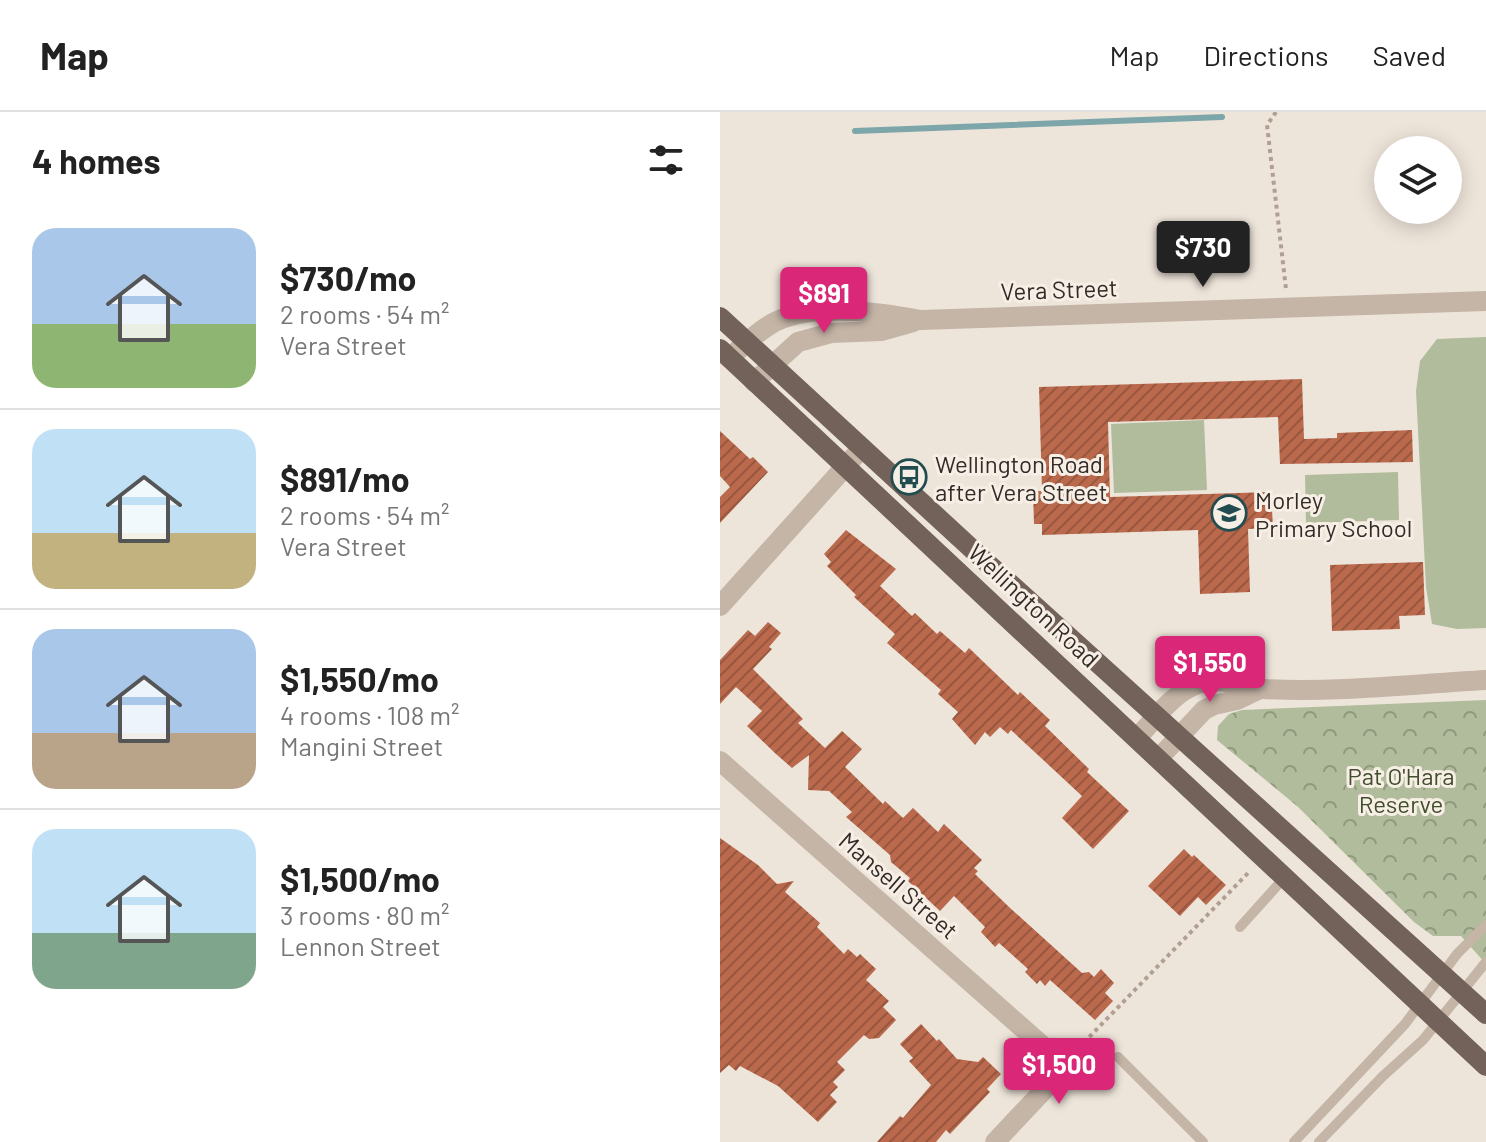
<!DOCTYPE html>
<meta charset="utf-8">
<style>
body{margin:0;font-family:Barlow,sans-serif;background:#f2f2f2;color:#222;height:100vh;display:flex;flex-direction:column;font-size:30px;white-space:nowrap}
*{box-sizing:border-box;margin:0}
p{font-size:26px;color:#767676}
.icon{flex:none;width:44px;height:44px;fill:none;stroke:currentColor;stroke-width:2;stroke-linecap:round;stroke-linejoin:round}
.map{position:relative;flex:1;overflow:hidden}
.details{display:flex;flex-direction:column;background:#fff;width:720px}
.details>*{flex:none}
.tools{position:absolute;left:654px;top:24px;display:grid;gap:16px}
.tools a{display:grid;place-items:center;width:88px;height:88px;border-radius:50%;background:#fff;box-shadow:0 4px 20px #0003;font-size:40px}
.price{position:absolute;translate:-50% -68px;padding:0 18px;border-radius:8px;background:#db2777;color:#fff;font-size:26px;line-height:52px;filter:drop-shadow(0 2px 4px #0008)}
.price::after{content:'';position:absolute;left:50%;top:48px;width:24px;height:18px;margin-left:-12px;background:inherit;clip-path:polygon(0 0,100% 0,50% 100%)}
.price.selected{background:#222;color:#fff}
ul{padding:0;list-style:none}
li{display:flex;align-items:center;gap:24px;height:200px;padding:0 32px}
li+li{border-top:2px solid #e0e0e0}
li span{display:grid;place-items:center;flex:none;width:224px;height:160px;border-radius:24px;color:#555}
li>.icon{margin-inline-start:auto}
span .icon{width:96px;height:96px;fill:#fffc;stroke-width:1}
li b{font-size:34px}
h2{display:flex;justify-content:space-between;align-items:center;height:96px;padding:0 32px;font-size:34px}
header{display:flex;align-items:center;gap:48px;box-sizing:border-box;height:112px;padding:0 40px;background:#fff;border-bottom:2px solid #e0e0e0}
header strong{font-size:38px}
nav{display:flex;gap:44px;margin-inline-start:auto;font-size:28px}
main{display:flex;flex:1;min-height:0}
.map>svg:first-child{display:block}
.park{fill:url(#park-crowns)}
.pitch{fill:#b0bc9b}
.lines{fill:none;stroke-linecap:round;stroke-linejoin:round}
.stream{stroke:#7ca6a9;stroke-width:6}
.building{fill:url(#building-hatch)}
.path{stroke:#b1a091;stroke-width:4;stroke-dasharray:4 4;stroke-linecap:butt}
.lane{stroke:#c5b5a7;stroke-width:10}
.street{stroke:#c5b5a7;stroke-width:20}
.primary{stroke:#736259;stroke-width:20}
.labels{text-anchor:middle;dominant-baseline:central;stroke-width:6;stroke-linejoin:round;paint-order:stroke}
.street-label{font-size:24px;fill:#322b27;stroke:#f7efe5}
.poi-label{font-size:24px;fill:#322b27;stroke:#f7efe5;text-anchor:start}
.park-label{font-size:24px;fill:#414e2d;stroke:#f7efe5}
</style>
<header>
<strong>Map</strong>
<nav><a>Map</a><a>Directions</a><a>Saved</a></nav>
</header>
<main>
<section class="details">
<h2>4 homes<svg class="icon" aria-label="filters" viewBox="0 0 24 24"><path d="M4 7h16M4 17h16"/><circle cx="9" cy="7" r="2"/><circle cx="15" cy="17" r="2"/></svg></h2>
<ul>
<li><span style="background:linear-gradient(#a9c7e8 60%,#8fb573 0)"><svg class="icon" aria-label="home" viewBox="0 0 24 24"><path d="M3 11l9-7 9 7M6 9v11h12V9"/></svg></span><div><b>$730/mo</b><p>2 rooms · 54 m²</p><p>Vera Street</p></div></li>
<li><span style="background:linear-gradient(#bfe0f5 65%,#c2b280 0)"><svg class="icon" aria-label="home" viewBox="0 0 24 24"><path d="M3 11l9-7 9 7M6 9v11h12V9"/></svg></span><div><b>$891/mo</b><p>2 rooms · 54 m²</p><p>Vera Street</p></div></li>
<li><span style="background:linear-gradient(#a9c7e8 65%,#b9a48a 0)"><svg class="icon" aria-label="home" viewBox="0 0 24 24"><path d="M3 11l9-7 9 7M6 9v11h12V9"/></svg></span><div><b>$1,550/mo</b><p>4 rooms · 108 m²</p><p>Mangini Street</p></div></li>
<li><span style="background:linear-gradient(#bfe0f5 65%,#7fa58c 0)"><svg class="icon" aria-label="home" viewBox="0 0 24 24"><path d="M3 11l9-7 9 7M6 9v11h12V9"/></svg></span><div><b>$1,500/mo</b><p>3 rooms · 80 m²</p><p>Lennon Street</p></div></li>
</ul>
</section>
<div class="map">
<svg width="766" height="1030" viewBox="0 0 766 1030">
<defs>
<pattern id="park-crowns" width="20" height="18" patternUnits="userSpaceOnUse" patternTransform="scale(2)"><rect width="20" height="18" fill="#b0bc9b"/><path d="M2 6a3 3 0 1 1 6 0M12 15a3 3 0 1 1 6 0" fill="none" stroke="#90997e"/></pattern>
<pattern id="building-hatch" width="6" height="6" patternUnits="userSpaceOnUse" patternTransform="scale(2)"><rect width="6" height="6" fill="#ba694c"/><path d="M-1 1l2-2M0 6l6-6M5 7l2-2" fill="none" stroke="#98573f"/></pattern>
</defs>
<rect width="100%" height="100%" fill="#eee5da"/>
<path class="park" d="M766,588v264l-25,-28h-28l-19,-14 -117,-116 -80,-66 1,-14 11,-12 13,-4z"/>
<path class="pitch" d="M766,225v291l-29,1 -25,-5 -6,-37 -10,-196 4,-30 17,-22z
M484,308l3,70 -93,3 -3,-69z
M678,360l1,48 -93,3 -1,-48z"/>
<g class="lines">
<path class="stream" d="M135,19l367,-14"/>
</g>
<path class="building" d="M582,267l2,60 33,-1v-5l75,-3 1,32 -133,2 -2,-47 -170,5 2,75 161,-5 2,36 -25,1 2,63 -50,2 -2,-64 -156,5v-11h-8l-1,-33h9l-3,-104z
M0,319l30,28 3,-2 15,15 -48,51v-26l10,-10 -10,-11z
M126,418l50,39 -16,17 32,30 3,-3 22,21 3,-3 25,22 4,-5 49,47 2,-3 30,28 -5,6 44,43 -2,3 42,39 -36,38 -31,-31 20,-22 -71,-66 -3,4 -8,-7 -10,10 -5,-5 -10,13 -23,-26 6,-7 -20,-18 3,-4 -54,-47 8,-9 -41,-37 2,-2 -29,-29 4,-4 -7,-8z
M703,450l2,53 -26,1 1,13 -68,2 -2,-66z
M48,510l13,11 -12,14 3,2 -19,20 50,50 -5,4 27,25 17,-17 20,18 -17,18 38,37 2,-3 18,17 10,-10 25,24 6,-8 38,36 -8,8 4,3 -3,3 34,33 73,66 7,-1 5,5 7,-8 13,14 -9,10 8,8 -18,19 -45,-40 -5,6 -5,-6 -3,4 -12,-12 3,-3 -29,-26 -4,4 -14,-15 4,-5 -31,-31 -14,15 -32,-30 2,-3 -19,-16 -1,-7 -44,-38 6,-5 -23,-21 -21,-1 1,-35 -17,13 -16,-14 -29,-28 15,-15 -26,-24 -16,17v-44l28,-30 7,6z
M0,726l38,27 19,19 17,-3 -9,11 35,31 -3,4 27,27 4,-5 9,8 3,-3 16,15 -10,11 23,21 -6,6 13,13 -17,18 -10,1 -5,-4 -27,27 8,8 -12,12 5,5 -8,8 7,7 -19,20 -40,-36 -38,-20 -4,5 -7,-6 -9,8z
M464,737l8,8 2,-2 32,30 -20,20 -8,-8 -18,19 -32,-30z
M201,912l16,17 2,-2 18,20 21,3 5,-5 18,17 -14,15 3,3 -40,42 -4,-4 -10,12h-59l23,-26 3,2 28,-33 -22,-24 4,-3 -13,-14z"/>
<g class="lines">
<path class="path" d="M556,0l-9,13 19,164
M347,948l183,-189"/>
<path class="lane" d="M520,815l45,-50
M398,945l85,85
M574,1030l111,-118 52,-70 29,-29
M599,1030l64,-66 40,-36 63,-78"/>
<path class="street" d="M9,246c13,-11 25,-23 39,-32 38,-25 111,-14 153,-6l565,-19
M34,270l44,-40 33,-9 50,-2 32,-9
M0,494l142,-158
M417,626c16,-17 33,-41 54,-51 26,-14 47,1 72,2 74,4 150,-5 223,-9
M439,646l45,-48 10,-5 23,-5 23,-11
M0,649l324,286 8,24 -8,19 -49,52"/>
<path class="primary" d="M0,205l265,244 501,453
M0,237l766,717"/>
</g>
<defs>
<symbol id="bus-ring" viewBox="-11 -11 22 22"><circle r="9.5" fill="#f7efe5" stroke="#214c50" stroke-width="1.5"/><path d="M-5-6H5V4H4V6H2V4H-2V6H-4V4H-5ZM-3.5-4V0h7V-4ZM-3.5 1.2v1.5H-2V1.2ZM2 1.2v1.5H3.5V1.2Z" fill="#214c50"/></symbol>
<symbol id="school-ring" viewBox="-11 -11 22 22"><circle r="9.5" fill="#f7efe5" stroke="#214c50" stroke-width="1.5"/><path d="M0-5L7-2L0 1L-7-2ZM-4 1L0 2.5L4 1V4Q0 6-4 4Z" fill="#214c50"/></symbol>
</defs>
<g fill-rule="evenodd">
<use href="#bus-ring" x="169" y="345" width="40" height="40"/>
<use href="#school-ring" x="489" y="381" width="40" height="40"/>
</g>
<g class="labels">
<g class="street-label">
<text transform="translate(339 177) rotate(-2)">Vera Street</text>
<text transform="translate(314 493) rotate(43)">Wellington Road</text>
<text transform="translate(179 773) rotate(41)">Mansell Street</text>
</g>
<g class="poi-label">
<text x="215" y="351">Wellington Road<tspan x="215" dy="28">after Vera Street</tspan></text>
<text x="535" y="387">Morley<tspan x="535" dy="28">Primary School</tspan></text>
</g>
<g class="park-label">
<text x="681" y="663">Pat O'Hara<tspan x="681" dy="28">Reserve</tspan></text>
</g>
</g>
</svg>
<div class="tools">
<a><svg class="icon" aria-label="layers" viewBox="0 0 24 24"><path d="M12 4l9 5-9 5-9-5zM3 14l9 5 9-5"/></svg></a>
</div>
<b class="price selected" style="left:483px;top:177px">$730</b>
<b class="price" style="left:104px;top:223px">$891</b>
<b class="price" style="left:490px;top:592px">$1,550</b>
<b class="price" style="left:339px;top:994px">$1,500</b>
</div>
</main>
